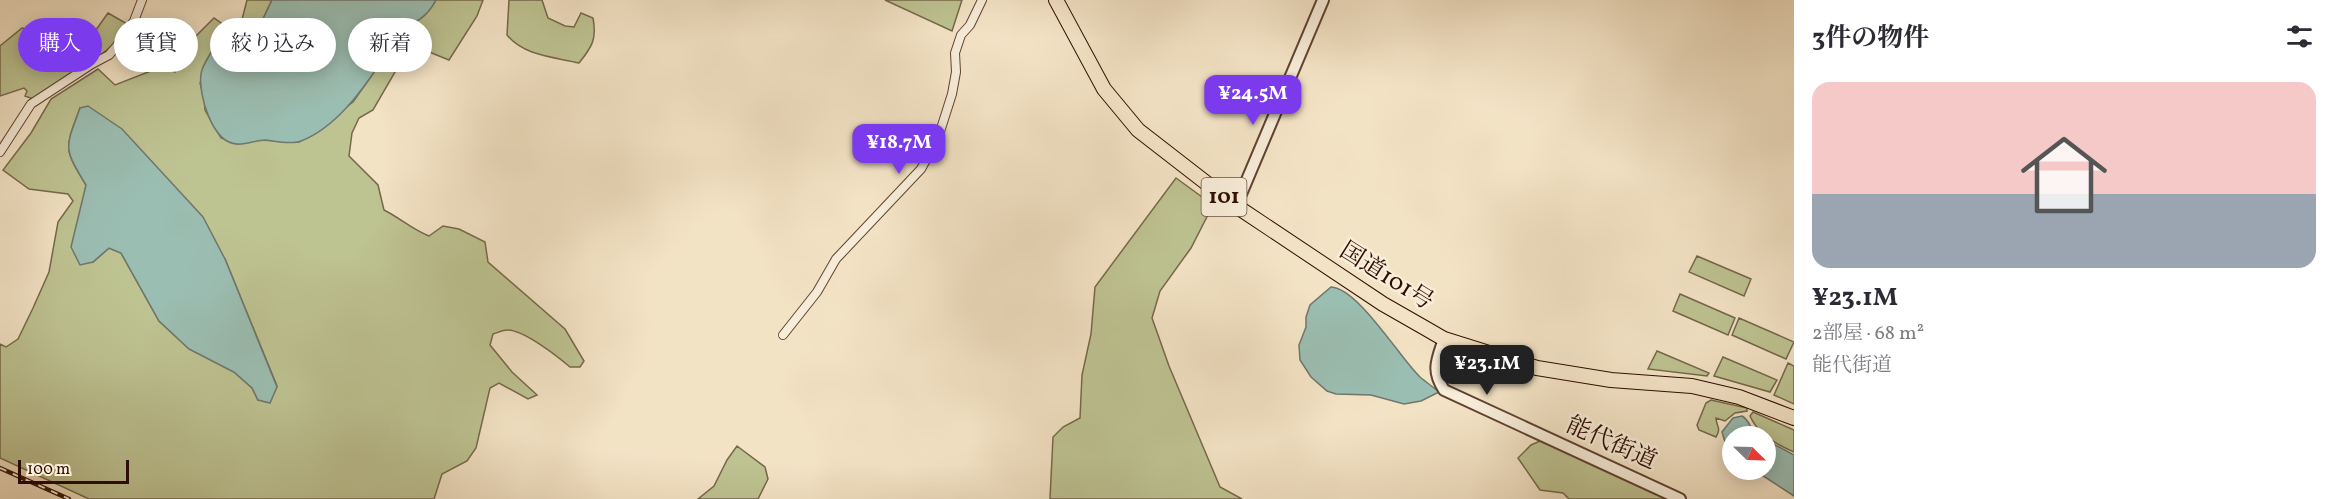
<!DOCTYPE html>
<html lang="ja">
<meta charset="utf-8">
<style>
body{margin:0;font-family:Vollkorn,"Noto Serif JP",serif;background:#f7f7f7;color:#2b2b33;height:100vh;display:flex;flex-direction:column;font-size:22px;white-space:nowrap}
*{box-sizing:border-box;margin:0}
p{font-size:20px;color:#7c7c81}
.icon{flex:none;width:33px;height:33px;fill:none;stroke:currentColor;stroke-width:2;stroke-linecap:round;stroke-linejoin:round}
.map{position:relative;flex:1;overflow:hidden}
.sheet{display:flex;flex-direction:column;background:#fff;width:540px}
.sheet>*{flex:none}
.top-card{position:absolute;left:18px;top:18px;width:570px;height:54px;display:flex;gap:12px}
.needle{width:39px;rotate:113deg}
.tools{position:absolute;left:1722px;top:426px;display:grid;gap:12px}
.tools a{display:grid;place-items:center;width:54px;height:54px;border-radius:50%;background:#fff;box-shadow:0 3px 15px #0003;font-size:30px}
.scale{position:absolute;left:18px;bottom:15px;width:111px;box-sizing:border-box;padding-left:6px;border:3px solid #2f0d02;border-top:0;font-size:16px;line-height:21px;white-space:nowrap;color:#2f0d02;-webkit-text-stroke:4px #f7edd9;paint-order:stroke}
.price{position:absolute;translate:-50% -51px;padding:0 14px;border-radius:12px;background:#7c3aed;color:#fff;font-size:20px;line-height:39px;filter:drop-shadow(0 2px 3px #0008)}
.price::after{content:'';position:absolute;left:50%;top:36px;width:18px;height:14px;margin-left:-9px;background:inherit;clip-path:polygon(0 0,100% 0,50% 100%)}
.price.current{background:#222;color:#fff}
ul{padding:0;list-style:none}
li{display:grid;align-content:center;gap:12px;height:318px;padding:0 18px}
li+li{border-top:2px solid #e1e1e2}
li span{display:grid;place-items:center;height:186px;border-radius:18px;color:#555}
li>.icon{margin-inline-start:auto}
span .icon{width:108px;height:108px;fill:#fffc;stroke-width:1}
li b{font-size:26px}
h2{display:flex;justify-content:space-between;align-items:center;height:72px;padding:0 18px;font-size:26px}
.pill{padding:0 21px;border-radius:27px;background:#fff;box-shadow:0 3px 15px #0003;font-size:21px;line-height:54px}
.pill.current{background:#7c3aed;color:#fff}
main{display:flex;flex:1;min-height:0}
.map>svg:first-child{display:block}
.green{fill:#bec392;stroke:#76684a;stroke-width:1.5;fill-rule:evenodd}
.water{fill:#9bbeb2;stroke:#70776c;stroke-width:1.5}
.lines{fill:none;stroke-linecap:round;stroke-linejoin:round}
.minor-casing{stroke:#604233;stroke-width:10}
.tertiary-casing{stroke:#604233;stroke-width:14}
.trunk-casing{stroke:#2f0d02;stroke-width:16}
.minor{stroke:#f7edd9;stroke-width:8}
.tertiary{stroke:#f7edd9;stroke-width:10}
.trunk{stroke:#f3e3c5;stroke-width:14}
.rail-casing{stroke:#2f0d02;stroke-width:4.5}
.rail{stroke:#f7edd9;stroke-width:2;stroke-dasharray:7;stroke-linecap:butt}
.labels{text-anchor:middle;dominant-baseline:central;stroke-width:5;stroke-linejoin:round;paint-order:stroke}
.shield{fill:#f7edd9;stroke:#6b5042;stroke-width:1.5}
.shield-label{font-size:22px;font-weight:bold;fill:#2f0d02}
.street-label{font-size:24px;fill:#2f0d02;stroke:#f7edd9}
</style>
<main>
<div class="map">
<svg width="1794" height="499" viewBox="0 0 1794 499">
<rect width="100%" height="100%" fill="#f3e3c5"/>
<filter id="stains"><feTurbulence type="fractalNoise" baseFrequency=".00333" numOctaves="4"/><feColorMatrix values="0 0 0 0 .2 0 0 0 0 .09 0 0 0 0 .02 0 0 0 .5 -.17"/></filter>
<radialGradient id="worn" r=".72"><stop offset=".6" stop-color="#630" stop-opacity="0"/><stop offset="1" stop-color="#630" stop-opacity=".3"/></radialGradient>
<path class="green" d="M247,0h25l-19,40 -11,10 -19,-4 -23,37 4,14 1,13 16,28 16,6 22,-4 40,2 54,-40 28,-40 -4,-20c20,-20 42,-10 59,-42h47l-6,16 -28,44 -32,-13 -11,6 -33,57 -14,8 -7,15 -3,23 29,29 6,25c16,8 29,20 45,26l14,-10 16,3 26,13 3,20 77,67 19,32 -4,6h-10c-13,-11 -46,-37 -63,-37 -4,0 -10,3 -14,4l-3,11 22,27 25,23 -9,4 -29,-16 -9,5 -14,60 -9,13 -25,13 -8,25h-345l-89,-41v-114l6,3 12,-8 15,-31 16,-36 9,-50 15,-21 -5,-7 -39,-5 -26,-19 28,-37 20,-34 47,-30 17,16 46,-18 14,5 7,-22 32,-32 24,17zM80,108l145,151 52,127 -19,14 -6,-12 -18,-16 -45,-23 -30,-28 -38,-68 -12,-5 -16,14 -10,-57 3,-20c-23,-37 -21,-36 -6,-77z
M509,0h33l6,18 17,8 9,1 7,-14 12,5c4,21 -1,29 -14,45 -25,-6 -55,-7 -72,-28z
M885,0h77l-10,31z
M108,13l21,12c-13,20 -28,31 -49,43l-7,-6z
M22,28l7,2 46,38 -2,5 -40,26 -8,-3 2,-5 -3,-3 -24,8v-50z
M1176,178l37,27 -22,43 -31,43 -8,27 17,48 51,121 22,12h-192l3,-62 10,-10 17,-9 2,-43 9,-41 4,-47z
M1697,256l54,23 -7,17 -55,-24z
M1680,294l55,24 -7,17 -55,-24z
M1739,318l55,24 -8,17 -54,-24z
M1657,351l52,22 -2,3 -59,-7z
M1723,357l54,23 -7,12 -56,-16z
M1788,363l6,3v38l-20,-9z
M1711,400l36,8v3l-12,2 -10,8 -9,-3c0,8 6,10 0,19l-17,-7 -2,-5 9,-22z
M1753,412l41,18v22c-17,-7 -36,-18 -44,-36z
M1540,441l81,34 45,24h-97l-6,-6 -23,-3 -22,-32 13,-13z
M737,446l28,21 3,12 -10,20h-60l16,-13 13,-26z"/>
<path class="water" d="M272,0h164c-17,32 -39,21 -59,42l4,20c-19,29 -46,66 -80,79 -9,4 -26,0 -36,-1 -9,0 -19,5 -28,4 -25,-1 -39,-50 -36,-70 1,-9 8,-17 12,-25l10,-3 19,4 11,-10z
M88,106l34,23 81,88 22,42 52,128 -7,16 -12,-3 -6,-12 -18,-16 -45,-23 -30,-28 -38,-68 -12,-5 -16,14 -13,3 -9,-18 15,-62c-23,-38 -21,-36 -6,-77z
M1331,287c27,1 69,71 89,90 6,5 13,10 19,15l-18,9 -17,3 -33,-9 -35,-1 -9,-3 -16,-14 -11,-17 -1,-15 7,-18v-10l4,-12z
M1742,416c9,5 8,16 18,20h-28v15l-7,-9 -3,-10 11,-14z
M1766,440l28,15v41l-40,-26h12z"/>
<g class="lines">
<defs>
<path id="minor" d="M0,152l31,-48 61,-40 17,-9 7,-8 18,-26 8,-21
M783,335l34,-43 19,-33 85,-90 17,-31 14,-44 4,-22 -1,-19 6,-18 9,-10 12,-25"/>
<path id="tertiary" d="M1236,206l87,-206
M1444,339c-7,21 -13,31 0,51l236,109"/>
<path id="trunk" d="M1056,0l48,89 34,41 98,76 147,98 42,24 19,11 93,29 74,12 81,6 47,11 55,21"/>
</defs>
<use href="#minor" class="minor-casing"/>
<use href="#tertiary" class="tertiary-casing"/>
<use href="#trunk" class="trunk-casing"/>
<use href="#minor" class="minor"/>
<use href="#tertiary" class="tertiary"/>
<use href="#trunk" class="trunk"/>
<defs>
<path id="rail" d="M0,468l69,31"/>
</defs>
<use href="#rail" class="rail-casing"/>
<use href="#rail" class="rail"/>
</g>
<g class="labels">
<rect class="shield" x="1201.5" y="178" width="45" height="38" rx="4.5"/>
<g class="shield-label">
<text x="1224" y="197">101</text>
</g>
<g class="street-label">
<text transform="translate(1386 277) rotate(32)">国道101号</text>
<text transform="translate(1611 444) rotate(24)">能代街道</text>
</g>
</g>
<rect width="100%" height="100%" filter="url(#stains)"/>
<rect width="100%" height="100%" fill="url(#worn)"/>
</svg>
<div class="tools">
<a><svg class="needle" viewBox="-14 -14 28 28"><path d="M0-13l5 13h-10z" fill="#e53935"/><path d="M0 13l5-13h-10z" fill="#7c7c81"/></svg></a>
</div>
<div class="scale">100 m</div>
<b class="price" style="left:1253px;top:126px">¥24.5M</b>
<b class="price" style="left:899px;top:175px">¥18.7M</b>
<b class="price current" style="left:1487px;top:396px">¥23.1M</b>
<div class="top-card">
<a class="pill current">購入</a>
<a class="pill">賃貸</a>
<a class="pill">絞り込み</a>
<a class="pill">新着</a>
</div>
</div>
<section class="sheet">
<h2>3件の物件<svg class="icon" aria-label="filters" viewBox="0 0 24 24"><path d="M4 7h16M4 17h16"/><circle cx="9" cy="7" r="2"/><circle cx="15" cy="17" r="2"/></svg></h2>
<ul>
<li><span style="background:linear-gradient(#f6c9c9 60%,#9aa5b1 0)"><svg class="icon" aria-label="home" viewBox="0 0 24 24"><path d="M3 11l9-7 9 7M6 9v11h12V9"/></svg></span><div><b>¥23.1M</b><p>2部屋 · 68 m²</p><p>能代街道</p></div></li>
</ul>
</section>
</main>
